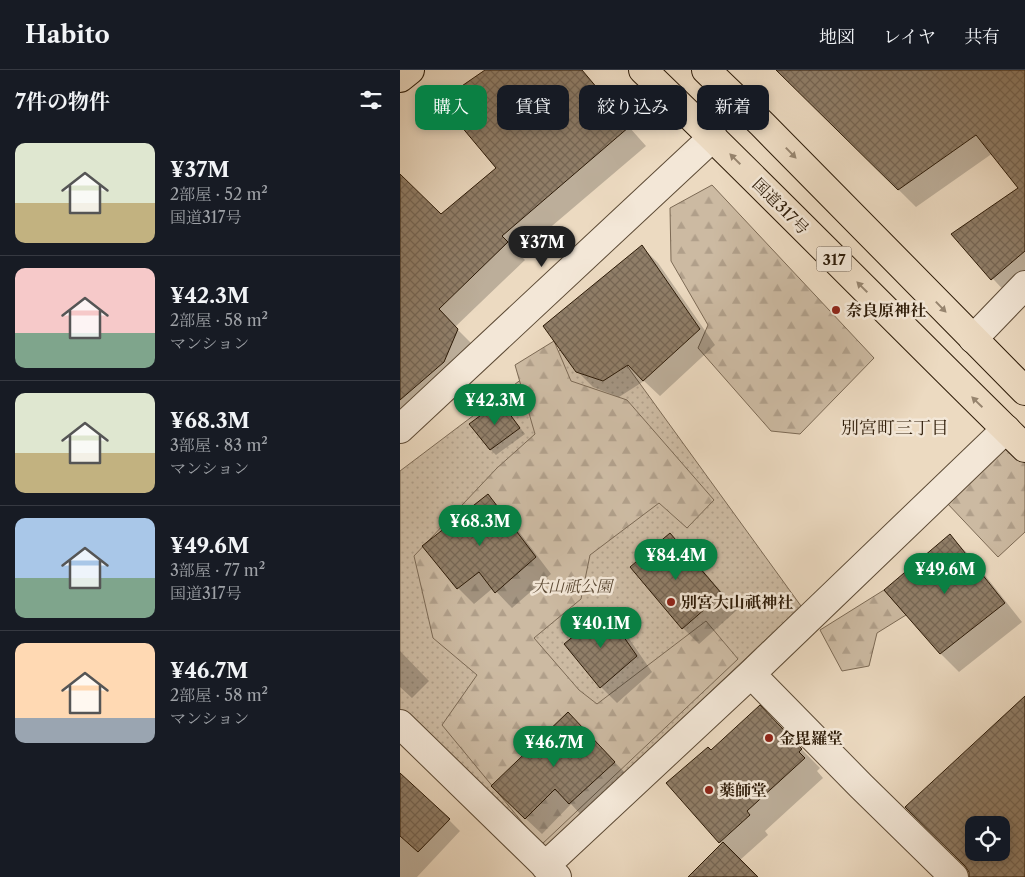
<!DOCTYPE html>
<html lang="ja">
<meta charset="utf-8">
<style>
body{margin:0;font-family:"Libre Caslon Text","Noto Serif JP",serif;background:#242831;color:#f1f3f6;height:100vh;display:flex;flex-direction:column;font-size:19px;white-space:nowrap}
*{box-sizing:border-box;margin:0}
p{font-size:16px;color:#9ea1a6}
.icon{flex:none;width:28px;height:28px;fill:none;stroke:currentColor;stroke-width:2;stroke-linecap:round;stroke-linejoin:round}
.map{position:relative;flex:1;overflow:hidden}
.side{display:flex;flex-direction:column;background:#171b24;width:400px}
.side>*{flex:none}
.top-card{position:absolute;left:15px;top:15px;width:475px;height:45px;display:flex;gap:10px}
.controls{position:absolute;left:565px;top:746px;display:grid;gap:10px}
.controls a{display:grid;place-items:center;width:45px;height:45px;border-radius:10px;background:#171b24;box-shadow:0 2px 8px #0003;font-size:25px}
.price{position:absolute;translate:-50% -42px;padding:0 11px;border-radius:18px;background:#0b8043;color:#fff;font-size:16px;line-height:32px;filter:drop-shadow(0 1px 2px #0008)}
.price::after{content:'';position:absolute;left:50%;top:30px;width:15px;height:11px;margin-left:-8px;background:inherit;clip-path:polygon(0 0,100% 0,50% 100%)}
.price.on{background:#222;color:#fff}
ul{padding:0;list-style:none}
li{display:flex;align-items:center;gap:15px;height:125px;padding:0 15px}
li+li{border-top:1px solid #363941}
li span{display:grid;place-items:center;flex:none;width:140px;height:100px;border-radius:10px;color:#555}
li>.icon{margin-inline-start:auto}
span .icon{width:60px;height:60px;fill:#fffc;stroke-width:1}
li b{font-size:21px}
h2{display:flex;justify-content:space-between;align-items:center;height:60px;padding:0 15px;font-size:21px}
.chip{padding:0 18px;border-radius:10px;background:#171b24;box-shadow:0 2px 8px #0003;font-size:18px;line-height:45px}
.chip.on{background:#0b8043;color:#fff}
header{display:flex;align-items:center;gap:30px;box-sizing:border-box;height:70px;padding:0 25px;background:#171b24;border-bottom:1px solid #363941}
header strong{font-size:24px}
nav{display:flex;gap:28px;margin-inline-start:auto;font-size:18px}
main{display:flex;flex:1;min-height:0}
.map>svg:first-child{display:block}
.grass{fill:url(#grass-dots);stroke:#7c6a55}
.forest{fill:url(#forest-firs);stroke:#7c6a55}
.shadow{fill:#0003}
.building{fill:url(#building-cross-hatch);stroke:#2d1b08;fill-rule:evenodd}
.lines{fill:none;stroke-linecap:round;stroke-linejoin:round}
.minor-casing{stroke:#5d4b36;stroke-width:30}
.primary-casing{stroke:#2d1b08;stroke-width:30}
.trunk-casing{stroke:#2d1b08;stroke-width:30}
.minor{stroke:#f3e7d7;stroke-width:28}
.primary{stroke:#ecdac1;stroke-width:28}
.trunk{stroke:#ecdac1;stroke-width:28}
.oneway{fill:#96846e}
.poi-dot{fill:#8f2418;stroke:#f3e7d7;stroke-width:2}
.labels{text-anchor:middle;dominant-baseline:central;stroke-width:5;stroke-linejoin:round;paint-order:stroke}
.shield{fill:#f3e7d7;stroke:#685846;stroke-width:1}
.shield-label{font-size:15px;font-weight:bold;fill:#2d1b08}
.street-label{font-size:16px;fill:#2d1b08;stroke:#f3e7d7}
.poi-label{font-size:16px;font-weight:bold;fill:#2d1b08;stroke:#f3e7d7;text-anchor:start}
.park-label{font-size:16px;font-style:italic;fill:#5d4b36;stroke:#f3e7d7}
.neighbourhood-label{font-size:18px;fill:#2d1b08;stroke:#f3e7d7}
</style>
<header>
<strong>Habito</strong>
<nav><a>地図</a><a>レイヤ</a><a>共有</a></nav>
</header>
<main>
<section class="side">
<h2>7件の物件<svg class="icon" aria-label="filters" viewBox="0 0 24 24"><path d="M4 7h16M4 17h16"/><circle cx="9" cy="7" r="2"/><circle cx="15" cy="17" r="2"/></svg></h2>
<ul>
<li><span style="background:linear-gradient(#dfe7d0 60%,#c2b280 0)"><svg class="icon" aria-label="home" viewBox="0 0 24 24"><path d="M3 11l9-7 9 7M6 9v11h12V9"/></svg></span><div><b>¥37M</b><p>2部屋 · 52 m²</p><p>国道317号</p></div></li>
<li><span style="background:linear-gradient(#f6c9c9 65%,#7fa58c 0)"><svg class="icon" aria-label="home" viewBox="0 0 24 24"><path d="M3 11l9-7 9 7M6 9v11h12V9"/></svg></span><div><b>¥42.3M</b><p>2部屋 · 58 m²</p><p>マンション</p></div></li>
<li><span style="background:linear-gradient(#dfe7d0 60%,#c2b280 0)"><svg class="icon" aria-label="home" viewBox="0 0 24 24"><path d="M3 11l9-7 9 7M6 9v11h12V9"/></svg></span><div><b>¥68.3M</b><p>3部屋 · 83 m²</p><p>マンション</p></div></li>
<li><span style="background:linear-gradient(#a9c7e8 60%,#7fa58c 0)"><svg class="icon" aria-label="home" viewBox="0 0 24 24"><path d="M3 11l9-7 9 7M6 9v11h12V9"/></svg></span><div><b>¥49.6M</b><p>3部屋 · 77 m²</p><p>国道317号</p></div></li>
<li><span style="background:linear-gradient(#ffd9b3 75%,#9aa5b1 0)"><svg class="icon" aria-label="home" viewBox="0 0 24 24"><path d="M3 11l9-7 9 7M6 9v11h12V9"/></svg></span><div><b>¥46.7M</b><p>2部屋 · 58 m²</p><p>マンション</p></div></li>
</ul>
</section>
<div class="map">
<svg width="625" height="807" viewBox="0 0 625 807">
<defs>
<pattern id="grass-dots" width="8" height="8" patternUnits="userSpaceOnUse" patternTransform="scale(1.25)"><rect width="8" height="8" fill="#ccbaa2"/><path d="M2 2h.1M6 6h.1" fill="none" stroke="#b09f8a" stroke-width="1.8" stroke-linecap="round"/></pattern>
<pattern id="forest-firs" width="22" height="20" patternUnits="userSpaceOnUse" patternTransform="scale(1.25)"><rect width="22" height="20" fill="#ccbaa2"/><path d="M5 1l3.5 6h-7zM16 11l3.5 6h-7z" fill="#b09f8a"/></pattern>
<pattern id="building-cross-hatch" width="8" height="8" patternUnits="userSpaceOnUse" patternTransform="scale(1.25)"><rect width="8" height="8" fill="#907e68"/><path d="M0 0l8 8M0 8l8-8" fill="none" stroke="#766654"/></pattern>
</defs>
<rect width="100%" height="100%" fill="#ecdac1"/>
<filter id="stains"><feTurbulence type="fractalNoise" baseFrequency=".004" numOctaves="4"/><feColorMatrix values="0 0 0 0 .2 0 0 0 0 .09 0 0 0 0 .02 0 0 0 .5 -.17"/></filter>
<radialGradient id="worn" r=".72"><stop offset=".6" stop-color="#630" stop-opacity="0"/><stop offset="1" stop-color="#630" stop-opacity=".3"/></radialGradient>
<path class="grass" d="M196,253l205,283 -263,249 -138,-146v-238z"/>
<path class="forest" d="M312,115l162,173 -74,76 -29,-3 -73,-83 10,-23 -37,-64 -1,-53z
M154,271l17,40 56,19 87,100 -27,28 -28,-25 -69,52 -9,44 -47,39 45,52 18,14 109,-83 32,38 -197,186 -99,-120 35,-50 -44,-37 -19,-82 83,-88 38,-34 -20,-69z
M612,369l13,14v79l-27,25 -52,-55z
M484,520l22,25 -29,18 -8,33 -27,5 -22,-41z"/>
<path class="shadow" d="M98,0h82l16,16 19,21 -2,2 33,37 -127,108 6,6 -70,67 20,20 -75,86v-257l41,40 57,-48z
M378,0h247v228l-15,-1 -58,-62 68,-47 -27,-35 -77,54z
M242,177l16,16 57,82 -55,51 -16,-15 -25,16 -26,-10 -16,-16z
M100,332l25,32 -29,21 -5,-5z
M88,426l16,16 47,62 -39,34 -19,-20 -19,16 -16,-16z
M270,465l16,16 51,59 -38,34 -16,-16z
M550,466l19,19 53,67 -63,50 -18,-18z
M205,541l16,16 31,45 -35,31 -16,-16z
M0,581l29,30 -17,17 -12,-11z
M360,637l60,61 -3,3 6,7 -58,53 3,4 -28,25 16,17h-66l32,-32 -54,-62 43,-31z
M184,660l46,48 -45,41 -14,-15 -29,30 -34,-32z
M0,711l49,39 11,11 -43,46h-17z"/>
<path class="building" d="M85,0h97l16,19 -2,1 33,37 -127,109 6,6 -69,67 19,20 -14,33 -44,38v-226l41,40 55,-46 -56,-67z
M376,0h249v181l-34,29 -40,-46 67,-46 -42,-53 -78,55z
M242,175l58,84 -57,52 -15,-16 -25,16 -27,-9 -33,-46z
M100,331l20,27 -30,22 -21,-26z
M88,424l48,63 -41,36 -16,-21 -22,17 -35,-43z
M270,463l52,61 -40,35 -52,-62z
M550,464l55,69 -65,51 -56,-64z
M205,540l32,46 -37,32 -36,-44z
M625,626v181h-56v-5l-4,-6 -60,-59zM574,755h27v27h-27z
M360,635l42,44 -3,3 6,6 -58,53 3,4 -31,28 -53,-60 42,-36 3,3z
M168,642l47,50 -46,42 -14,-15 -30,30 -34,-33z
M0,703l50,46 -32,33 -18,-16z
M323,772l35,35h-70z"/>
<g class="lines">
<defs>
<path id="minor" d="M573,269l52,-54
M0,359l313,-292
M351,604l110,112 93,91
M0,654l157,153
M145,796l206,-192 255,-245"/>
<path id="primary" d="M0,8l10,-8"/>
<path id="trunk" d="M243,0c129,124 254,253 382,378
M306,0l56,54 263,267"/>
</defs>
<use href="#minor" class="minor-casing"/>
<use href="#primary" class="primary-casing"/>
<use href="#trunk" class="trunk-casing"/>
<use href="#minor" class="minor"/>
<use href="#primary" class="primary"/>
<use href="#trunk" class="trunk"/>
</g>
<defs><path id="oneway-solid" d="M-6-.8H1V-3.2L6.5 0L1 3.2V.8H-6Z" transform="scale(1.25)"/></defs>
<g class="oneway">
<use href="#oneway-solid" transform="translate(391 83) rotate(46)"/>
<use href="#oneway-solid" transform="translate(335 89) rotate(-135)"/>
<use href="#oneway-solid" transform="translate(462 217) rotate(-135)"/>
<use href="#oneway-solid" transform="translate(541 237) rotate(46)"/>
<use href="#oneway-solid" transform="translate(577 332) rotate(-136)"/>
</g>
<g class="poi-dot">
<circle cx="436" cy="240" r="5"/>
<circle cx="271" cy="532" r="5"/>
<circle cx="369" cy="668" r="5"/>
<circle cx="309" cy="720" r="5"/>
</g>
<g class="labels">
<rect class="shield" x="416.5" y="176.5" width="35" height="25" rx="4"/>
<g class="shield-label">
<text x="434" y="189">317</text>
</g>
<g class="street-label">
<text transform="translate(381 136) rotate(45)">国道317号</text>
</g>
<g class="poi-label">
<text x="446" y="240">奈良原神社</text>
<text x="281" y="532">別宮大山祇神社</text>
<text x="379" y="668">金毘羅堂</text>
<text x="319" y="720">薬師堂</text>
</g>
<g class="park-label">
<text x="172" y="516">大山祇公園</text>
</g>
<g class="neighbourhood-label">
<text x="495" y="358">別宮町三丁目</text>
</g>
</g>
<rect width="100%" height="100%" filter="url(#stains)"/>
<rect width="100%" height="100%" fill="url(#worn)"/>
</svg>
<div class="controls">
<a><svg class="icon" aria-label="locate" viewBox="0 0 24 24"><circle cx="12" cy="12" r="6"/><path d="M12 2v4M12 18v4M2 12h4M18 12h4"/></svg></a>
</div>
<b class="price on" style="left:142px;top:198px">¥37M</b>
<b class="price" style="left:95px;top:356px">¥42.3M</b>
<b class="price" style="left:80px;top:477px">¥68.3M</b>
<b class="price" style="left:276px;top:511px">¥84.4M</b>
<b class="price" style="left:545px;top:525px">¥49.6M</b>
<b class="price" style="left:201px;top:579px">¥40.1M</b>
<b class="price" style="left:154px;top:698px">¥46.7M</b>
<div class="top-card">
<a class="chip on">購入</a>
<a class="chip">賃貸</a>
<a class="chip">絞り込み</a>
<a class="chip">新着</a>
</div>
</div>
</main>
